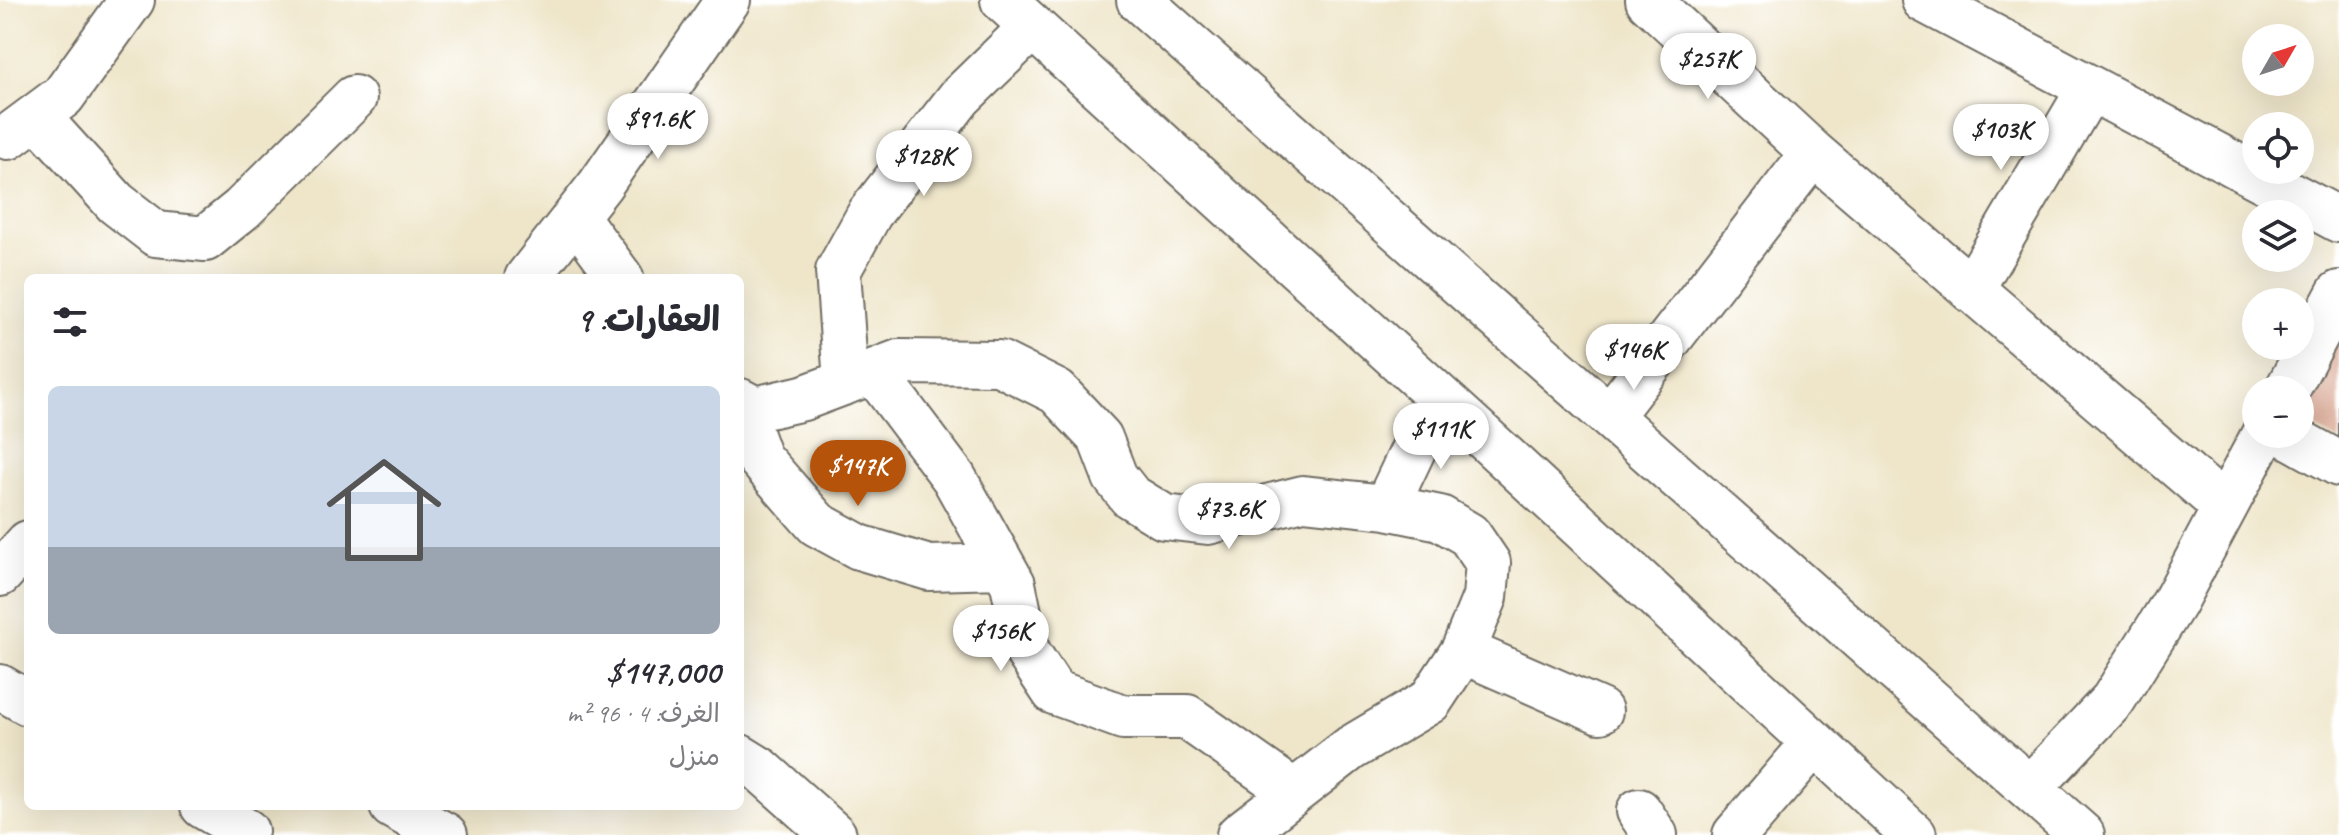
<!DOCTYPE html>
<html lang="ar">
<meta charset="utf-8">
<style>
body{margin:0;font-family:Caveat,"Playpen Sans Arabic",sans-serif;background:#f2f2f3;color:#2b2b33;direction:rtl;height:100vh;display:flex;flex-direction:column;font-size:30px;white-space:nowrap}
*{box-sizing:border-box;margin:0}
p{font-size:26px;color:#7c7c81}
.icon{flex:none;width:44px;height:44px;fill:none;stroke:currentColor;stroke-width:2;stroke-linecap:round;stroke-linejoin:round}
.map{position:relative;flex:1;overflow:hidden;direction:ltr}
.details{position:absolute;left:24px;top:274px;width:720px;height:536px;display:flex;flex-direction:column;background:#fff;border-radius:12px;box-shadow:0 8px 32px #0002;direction:rtl}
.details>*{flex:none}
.needle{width:52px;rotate:51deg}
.tools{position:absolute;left:2242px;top:24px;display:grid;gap:16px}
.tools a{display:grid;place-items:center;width:72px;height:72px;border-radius:50%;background:#fff;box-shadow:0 8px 32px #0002;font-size:40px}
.price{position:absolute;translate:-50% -68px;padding:0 18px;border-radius:28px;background:#fff;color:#222;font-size:26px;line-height:52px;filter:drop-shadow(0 2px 4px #0008)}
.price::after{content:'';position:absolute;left:50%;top:48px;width:24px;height:18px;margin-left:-12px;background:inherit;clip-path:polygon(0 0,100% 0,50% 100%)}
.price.on{background:#b45309;color:#fff}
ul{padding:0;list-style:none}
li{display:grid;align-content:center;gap:16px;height:424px;padding:0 24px}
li+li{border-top:2px solid #e1e1e2}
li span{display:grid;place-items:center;height:248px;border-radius:12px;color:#555}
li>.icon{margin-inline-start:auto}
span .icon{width:144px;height:144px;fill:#fffc;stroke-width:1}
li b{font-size:34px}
h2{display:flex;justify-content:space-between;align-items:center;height:96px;padding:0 24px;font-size:34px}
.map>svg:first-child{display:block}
.building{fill:#d7a08a}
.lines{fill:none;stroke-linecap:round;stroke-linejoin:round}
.minor-casing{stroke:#706c63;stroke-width:48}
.minor{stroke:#fff;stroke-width:44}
</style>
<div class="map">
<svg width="2339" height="835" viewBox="0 0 2339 835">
<rect width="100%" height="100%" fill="#fff"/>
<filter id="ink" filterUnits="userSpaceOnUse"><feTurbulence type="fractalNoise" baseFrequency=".0125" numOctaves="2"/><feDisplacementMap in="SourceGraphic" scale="16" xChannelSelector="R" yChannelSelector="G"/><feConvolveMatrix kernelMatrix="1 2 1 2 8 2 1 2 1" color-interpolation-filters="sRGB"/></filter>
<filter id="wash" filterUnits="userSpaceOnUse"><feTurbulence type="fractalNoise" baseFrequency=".006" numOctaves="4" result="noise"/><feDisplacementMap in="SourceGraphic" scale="32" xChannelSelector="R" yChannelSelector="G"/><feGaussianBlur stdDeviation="1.8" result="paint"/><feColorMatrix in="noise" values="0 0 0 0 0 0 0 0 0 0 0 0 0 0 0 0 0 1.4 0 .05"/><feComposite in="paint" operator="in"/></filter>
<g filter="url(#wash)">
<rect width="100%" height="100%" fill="#efe6ca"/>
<g id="blocks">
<path class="building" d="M2339,307v134l-39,-21v-30z"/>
</g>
</g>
<g filter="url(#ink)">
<use href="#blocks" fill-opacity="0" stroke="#706c63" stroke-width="2"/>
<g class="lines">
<defs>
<path id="minor" d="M1003,0l472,429 439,406
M1139,0l943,835
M1648,0l165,153 412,354
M1924,0l415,220
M37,116l79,87 40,31 49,5 37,-30 112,-111
M8,137l55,-41 69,-96
M576,217l45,61
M527,278l73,-93 128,-185
M1971,290l119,-202
M874,372l80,106 59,106 14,67 27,41 69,25h64l107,75
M846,382l-8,-111 32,-58 90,-116 72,-70
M2287,390l52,-97
M740,401l15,8 48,-11 96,-36 100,1 58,29 43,46 15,39 15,19 34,21 44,5 95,-24 83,9 54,11 29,17 19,28 -3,34 -22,54 -33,50 -79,47 -112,87
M740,405l19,53 58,66 42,23 70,21 74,-2
M1610,416l203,-263
M2285,434l54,30
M1386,507l29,-61 35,-40
M0,574l28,-31
M1463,651l137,60
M0,687l28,16
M740,757l21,13 73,65
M2030,788l83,-88 61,-97 90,-169
M203,806l43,25
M392,806l53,29
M1639,811l16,24
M1735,835l79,-92"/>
</defs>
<use href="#minor" class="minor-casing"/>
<use href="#minor" class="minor"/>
</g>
</g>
</svg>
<div class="tools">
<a><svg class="needle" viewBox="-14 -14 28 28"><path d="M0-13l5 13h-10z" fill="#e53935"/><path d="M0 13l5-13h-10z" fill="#7c7c81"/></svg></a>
<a><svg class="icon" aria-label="locate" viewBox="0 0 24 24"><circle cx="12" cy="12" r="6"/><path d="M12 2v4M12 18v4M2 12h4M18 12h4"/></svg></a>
<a><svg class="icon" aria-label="layers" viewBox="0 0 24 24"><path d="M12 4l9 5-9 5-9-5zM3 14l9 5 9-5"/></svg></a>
<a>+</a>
<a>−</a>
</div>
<b class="price" style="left:1708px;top:101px">$257K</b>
<b class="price" style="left:658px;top:161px">$91.6K</b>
<b class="price" style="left:2001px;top:172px">$103K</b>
<b class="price" style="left:924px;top:198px">$128K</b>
<b class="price" style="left:1634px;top:392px">$146K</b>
<b class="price" style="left:1441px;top:471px">$111K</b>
<b class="price on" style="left:858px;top:508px">$147K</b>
<b class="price" style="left:1229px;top:551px">$73.6K</b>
<b class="price" style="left:1001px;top:673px">$156K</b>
<section class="details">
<h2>العقارات: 9<svg class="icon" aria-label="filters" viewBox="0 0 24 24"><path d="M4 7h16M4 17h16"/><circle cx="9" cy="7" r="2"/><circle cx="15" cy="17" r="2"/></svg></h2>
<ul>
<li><span style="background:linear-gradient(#c9d6e8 65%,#9aa5b1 0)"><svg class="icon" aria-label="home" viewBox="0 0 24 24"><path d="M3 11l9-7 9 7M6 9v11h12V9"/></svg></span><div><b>$147,000</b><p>الغرف: 4 · 96 m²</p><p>منزل</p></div></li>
</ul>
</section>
</div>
